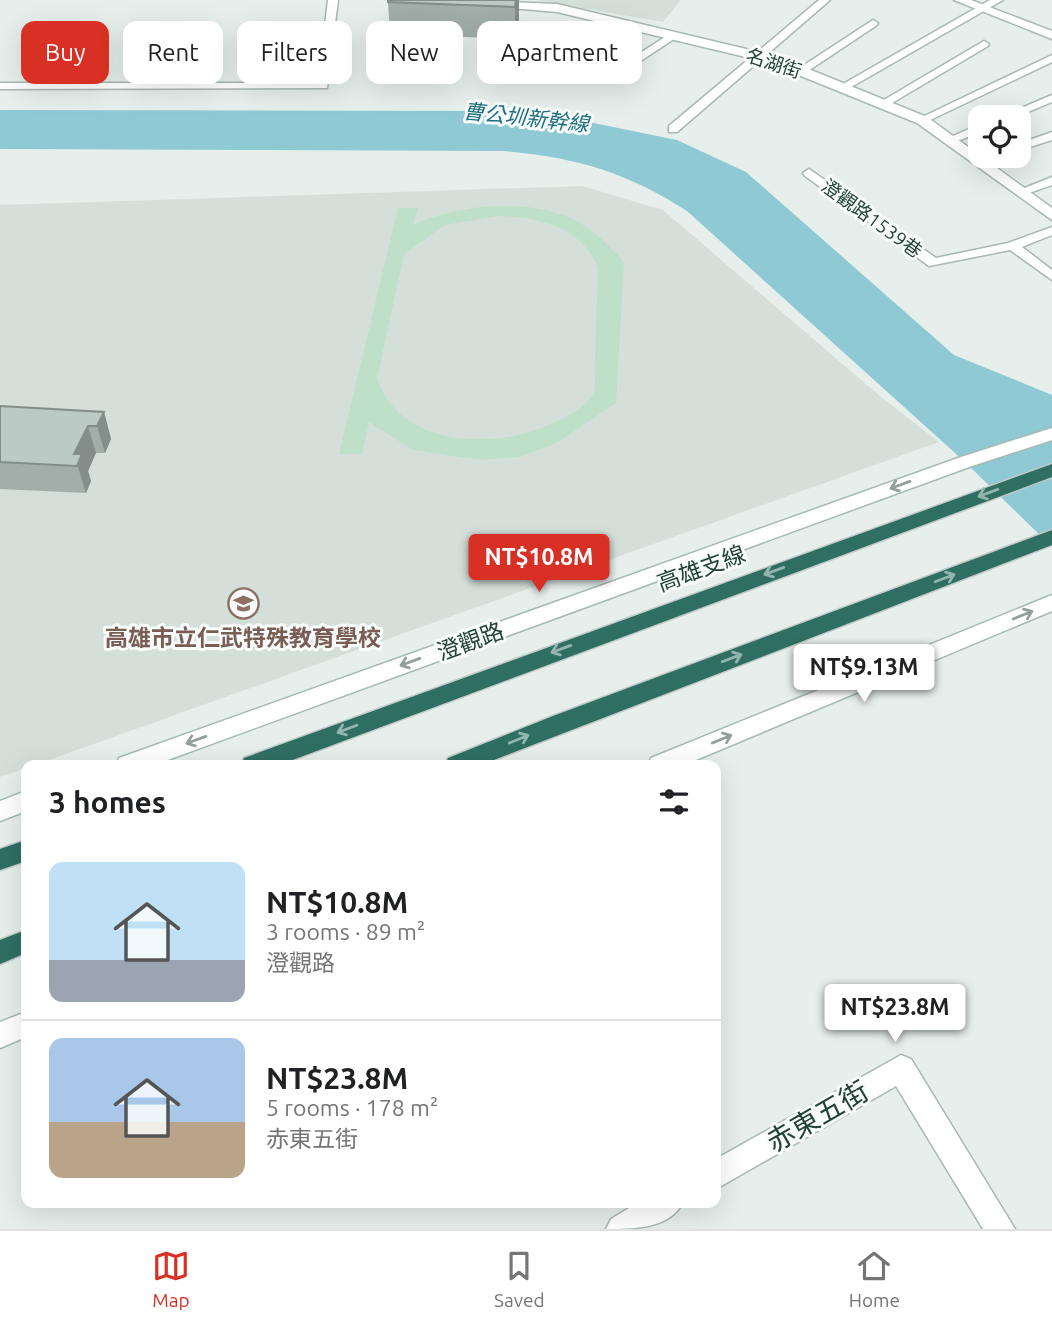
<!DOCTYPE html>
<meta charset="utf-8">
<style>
body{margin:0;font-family:Ubuntu,"Noto Sans TC",sans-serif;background:#f6f6f6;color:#202124;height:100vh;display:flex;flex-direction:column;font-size:26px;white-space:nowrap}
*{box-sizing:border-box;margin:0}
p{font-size:23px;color:#757577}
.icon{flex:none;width:38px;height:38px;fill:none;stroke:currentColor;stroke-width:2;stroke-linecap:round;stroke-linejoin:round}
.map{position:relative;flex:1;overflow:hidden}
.sheet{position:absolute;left:21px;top:760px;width:700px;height:448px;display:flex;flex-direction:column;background:#fff;border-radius:14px;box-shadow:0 7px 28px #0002}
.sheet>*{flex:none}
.guide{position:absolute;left:21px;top:21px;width:700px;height:63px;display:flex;gap:14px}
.controls{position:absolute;left:968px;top:105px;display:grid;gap:14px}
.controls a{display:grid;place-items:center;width:63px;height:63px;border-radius:14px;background:#fff;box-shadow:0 7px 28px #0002;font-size:35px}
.price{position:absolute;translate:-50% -60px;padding:0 16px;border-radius:7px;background:#fff;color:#222;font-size:23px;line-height:46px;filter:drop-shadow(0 2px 4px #0008)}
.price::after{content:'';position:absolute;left:50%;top:42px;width:21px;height:16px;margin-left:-10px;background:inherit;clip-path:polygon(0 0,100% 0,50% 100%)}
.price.on{background:#d93025;color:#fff}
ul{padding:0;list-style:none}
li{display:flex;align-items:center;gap:21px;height:175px;padding:0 28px}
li+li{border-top:2px solid #e0e0e0}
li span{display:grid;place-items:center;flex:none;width:196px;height:140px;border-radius:14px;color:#555}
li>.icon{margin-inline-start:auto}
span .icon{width:84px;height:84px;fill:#fffc;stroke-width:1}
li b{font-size:30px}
h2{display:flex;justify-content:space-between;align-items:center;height:84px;padding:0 28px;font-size:30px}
.pill{padding:0 24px;border-radius:14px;background:#fff;box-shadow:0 7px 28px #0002;font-size:24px;line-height:63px}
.pill.on{background:#d93025;color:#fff}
.menu{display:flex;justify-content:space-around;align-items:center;height:98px;border-top:2px solid #e0e0e0;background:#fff;font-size:19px;color:#757577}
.menu a{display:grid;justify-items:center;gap:4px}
.menu .on{color:#d93025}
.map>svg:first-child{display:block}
.built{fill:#d4dfda}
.green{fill:#bfe0c8;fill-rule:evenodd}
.water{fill:#8ec9d4}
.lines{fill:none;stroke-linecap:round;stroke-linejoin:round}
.lane-casing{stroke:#a8b8b2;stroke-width:3}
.street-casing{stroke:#a8b8b2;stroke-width:3}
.secondary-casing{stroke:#a4bbb3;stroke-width:3}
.highway-casing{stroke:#c2cac8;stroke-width:3}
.lane{fill:#fff;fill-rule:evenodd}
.street{fill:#fff;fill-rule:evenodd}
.secondary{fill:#fff;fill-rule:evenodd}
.highway{fill:#2f6f62;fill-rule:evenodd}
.wall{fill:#a1aea9}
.shaded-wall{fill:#838d89}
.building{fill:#bbcac4;stroke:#838d89;stroke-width:2}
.oneway{stroke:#92a09c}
.oneway2{stroke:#93b5ae}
.labels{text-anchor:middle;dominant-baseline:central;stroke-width:6;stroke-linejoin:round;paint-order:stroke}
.far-street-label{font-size:19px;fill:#24423a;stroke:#f7fbf9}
.far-water-label{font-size:21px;font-style:italic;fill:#1c6f80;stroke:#f7fbf9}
.street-label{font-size:23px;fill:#24423a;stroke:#f7fbf9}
.education-label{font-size:23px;font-weight:bold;fill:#785e54;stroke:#f7fbf9}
.near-street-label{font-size:28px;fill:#24423a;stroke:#f7fbf9}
</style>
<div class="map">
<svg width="1052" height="1229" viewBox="0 0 1052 1229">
<rect width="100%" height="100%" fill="#e6efeb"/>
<path class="built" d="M536,0h145l-18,22z
M582,186l81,24 218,187 58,45 -904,323h-9v3l-26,9v-572z"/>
<path class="green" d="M398,208h20l-5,17c47,-21 120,-29 167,-2 17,10 31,24 44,39l-8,141 -59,40 -37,14 -40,3 -67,-10 -44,-28 -7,32h-23zM499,216c41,2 82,10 99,52 -1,30 -2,60 -3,91 -1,9 1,23 -1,32 -3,11 -17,20 -27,25 -56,34 -164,38 -190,-37l27,-125 41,-29z"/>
<path class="water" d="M0,110l496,1 53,3 128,26 69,32 208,183 98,40v152l-87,-85 -278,-251c-60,-39 -112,-54 -184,-60l-503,-2z"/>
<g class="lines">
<defs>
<path id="lane" d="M328,0h10l-11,88 -327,1v-6h318z
M819,0h11l-153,132h-8v-6z
M990,0h13l-157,90 -10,-2z
M873,20l5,3 -1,2 -72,48 -10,-2z
M671,33l9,2 -59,39 -10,-2z
M984,41l5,3 -1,2 -101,60 -10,-2z
M1052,55v7l-126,60 -10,-2z
M1052,95v7l-36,15h-16z
M980,124v8l-30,12 -6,-4z
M1052,132v8l-34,11v-7z
M986,156h17l-18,9h-8v-6z
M809,169l127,89 72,-15 44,-16v8l-30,12 30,23v10l-42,-30 -81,16 -124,-90 -2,-3z
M1052,177v8l-29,10 -6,-4z"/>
<path id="street" d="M457,0l100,4 206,49 43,15 121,49 125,91v12l-135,-97 -121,-49 -42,-15 -197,-47 -94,-8z
M954,0h17l81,31v8z
M901,1055l10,4 104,170h-32l-87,-143 -180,103v-30z
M639,1202h44c-13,27 -50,27 -77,27l5,-10z"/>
<path id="secondary" d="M1052,428v12l-80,26 -818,299h-38l3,-7 839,-300z
M1052,595v16l-368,154h-36l3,-7z
M26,791v20l-26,10v-20z
M26,1012v25l-26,11v-26z"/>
<path id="highway" d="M1052,464v13l-773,288h-38l3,-7z
M1052,530v15l-571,220h-36l3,-7 105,-42z
M26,840v21l-26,9v-21z
M26,930v23l-26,11v-24z"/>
</defs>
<use href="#lane" class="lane-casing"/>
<use href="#street" class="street-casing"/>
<use href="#secondary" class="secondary-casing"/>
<use href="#highway" class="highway-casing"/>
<use href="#lane" class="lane"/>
<use href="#street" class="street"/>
<use href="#secondary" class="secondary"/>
<use href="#highway" class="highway"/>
</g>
<path class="wall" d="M519,0v22l-4,17 -125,-5 -2,-32z
M0,406l104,6 7,27 -6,14h-9l-8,18 3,10 -5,12 -86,-4z"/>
<path class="shaded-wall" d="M516,0h3v22l-4,17v-32z
M104,412l7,27 -6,14 -8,-27z
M88,426l8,27 -8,18 3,10 -5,12 -12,-39z"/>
<path class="building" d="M388,0h128l-1,7 -127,-5z
M0,406l104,6 -7,14h-9l-14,28h8l-5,12 -77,-4z"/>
<defs><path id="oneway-shaft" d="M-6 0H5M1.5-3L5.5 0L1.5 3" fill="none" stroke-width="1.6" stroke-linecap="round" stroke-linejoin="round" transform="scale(1.75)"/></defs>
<g class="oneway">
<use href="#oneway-shaft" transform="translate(900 485) rotate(160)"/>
<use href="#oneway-shaft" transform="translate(1023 615) rotate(-22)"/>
<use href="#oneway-shaft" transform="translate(410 662) rotate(160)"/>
<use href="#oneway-shaft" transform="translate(722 739) rotate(-22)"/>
<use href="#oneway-shaft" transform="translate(196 740) rotate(160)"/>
</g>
<g class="oneway2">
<use href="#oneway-shaft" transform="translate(988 493) rotate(160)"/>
<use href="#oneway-shaft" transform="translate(774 571) rotate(160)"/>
<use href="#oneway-shaft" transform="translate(945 578) rotate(-21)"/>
<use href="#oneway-shaft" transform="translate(561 649) rotate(160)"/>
<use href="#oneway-shaft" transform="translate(732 658) rotate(-21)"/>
<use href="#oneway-shaft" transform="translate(347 729) rotate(159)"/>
<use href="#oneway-shaft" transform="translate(519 739) rotate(-22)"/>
</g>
<defs>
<symbol id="school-ring" viewBox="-11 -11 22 22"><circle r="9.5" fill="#f7fbf9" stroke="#8d6e63" stroke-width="1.5"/><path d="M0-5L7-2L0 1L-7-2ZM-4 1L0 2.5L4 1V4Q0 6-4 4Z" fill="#8d6e63"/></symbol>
</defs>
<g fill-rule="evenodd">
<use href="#school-ring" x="226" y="586" width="35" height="35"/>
</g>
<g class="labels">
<g class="far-street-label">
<text transform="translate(774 63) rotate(18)">名湖街</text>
<text transform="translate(872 218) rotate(36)">澄觀路1539巷</text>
</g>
<g class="far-water-label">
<text transform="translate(526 117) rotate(6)">曹公圳新幹線</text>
</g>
<g class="street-label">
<text transform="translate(701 568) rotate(-20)">高雄支線</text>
<text transform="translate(470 641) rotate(-20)">澄觀路</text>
</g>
<g class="education-label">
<text x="243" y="637">高雄市立仁武特殊教育學校</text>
</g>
<g class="near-street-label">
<text transform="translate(817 1116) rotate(-30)">赤東五街</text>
</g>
</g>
</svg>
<div class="controls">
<a><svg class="icon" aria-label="locate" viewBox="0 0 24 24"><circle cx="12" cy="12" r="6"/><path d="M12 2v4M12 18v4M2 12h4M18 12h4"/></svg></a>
</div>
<b class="price on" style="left:539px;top:594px">NT$10.8M</b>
<b class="price" style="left:864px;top:704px">NT$9.13M</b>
<b class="price" style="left:895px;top:1044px">NT$23.8M</b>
<div class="guide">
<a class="pill on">Buy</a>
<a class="pill">Rent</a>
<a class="pill">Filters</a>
<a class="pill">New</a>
<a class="pill">Apartment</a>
</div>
<section class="sheet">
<h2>3 homes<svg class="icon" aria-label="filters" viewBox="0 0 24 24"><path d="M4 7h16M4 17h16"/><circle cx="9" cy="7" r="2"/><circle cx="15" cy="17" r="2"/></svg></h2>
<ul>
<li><span style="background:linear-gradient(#bfe0f5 70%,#9aa5b1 0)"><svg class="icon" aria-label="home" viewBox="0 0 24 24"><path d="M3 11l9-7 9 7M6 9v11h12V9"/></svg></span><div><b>NT$10.8M</b><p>3 rooms · 89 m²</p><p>澄觀路</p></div></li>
<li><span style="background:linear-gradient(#a9c7e8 60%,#b9a48a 0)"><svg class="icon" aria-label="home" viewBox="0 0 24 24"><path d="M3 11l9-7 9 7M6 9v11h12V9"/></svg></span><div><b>NT$23.8M</b><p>5 rooms · 178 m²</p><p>赤東五街</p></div></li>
</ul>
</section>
</div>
<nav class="menu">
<a class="on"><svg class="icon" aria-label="map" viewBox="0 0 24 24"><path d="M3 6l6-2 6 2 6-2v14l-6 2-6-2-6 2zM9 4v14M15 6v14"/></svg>Map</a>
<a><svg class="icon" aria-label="saved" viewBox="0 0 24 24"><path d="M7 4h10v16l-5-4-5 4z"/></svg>Saved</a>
<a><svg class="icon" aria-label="home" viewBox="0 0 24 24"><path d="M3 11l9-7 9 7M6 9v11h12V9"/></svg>Home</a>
</nav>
